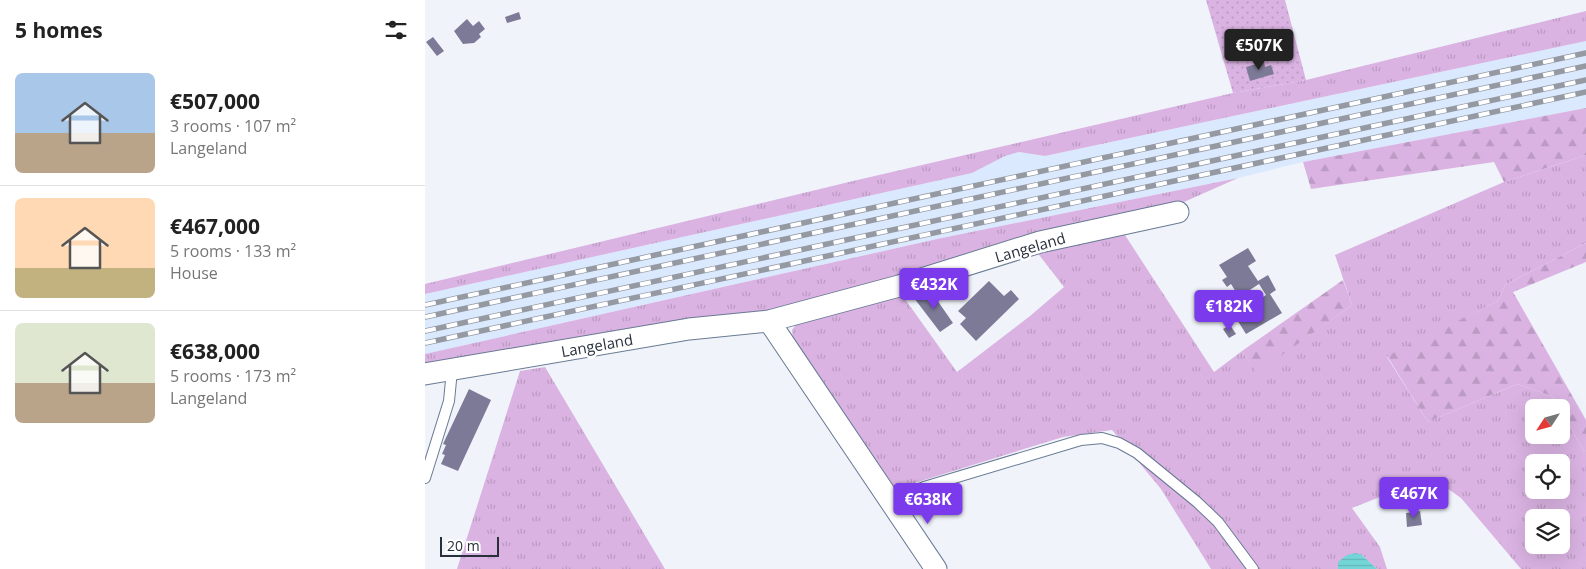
<!DOCTYPE html>
<meta charset="utf-8">
<style>
body{margin:0;font-family:"Open Sans",sans-serif;background:#f2f2f2;color:#222;height:100vh;display:flex;flex-direction:column;font-size:19px;white-space:nowrap}
*{box-sizing:border-box;margin:0}
p{font-size:16px;color:#767676}
.icon{flex:none;width:28px;height:28px;fill:none;stroke:currentColor;stroke-width:2;stroke-linecap:round;stroke-linejoin:round}
.map{position:relative;flex:1;overflow:hidden}
.sheet{display:flex;flex-direction:column;background:#fff;width:425px}
.sheet>*{flex:none}
.needle{width:32px;rotate:234deg}
.tools{position:absolute;left:1100px;top:399px;display:grid;gap:10px}
.tools a{display:grid;place-items:center;width:45px;height:45px;border-radius:8px;background:#fff;box-shadow:0 5px 20px #0002;font-size:25px}
.scale{position:absolute;left:15px;bottom:12px;width:59px;box-sizing:border-box;padding-left:5px;border:2px solid #28303b;border-top:0;font-size:14px;line-height:18px;white-space:nowrap;color:#28303b;-webkit-text-stroke:4px #fff;paint-order:stroke}
.price{position:absolute;translate:-50% -42px;padding:0 11px;border-radius:5px;background:#7c3aed;color:#fff;font-size:16px;line-height:32px;filter:drop-shadow(0 1px 2px #0008)}
.price::after{content:'';position:absolute;left:50%;top:30px;width:15px;height:11px;margin-left:-8px;background:inherit;clip-path:polygon(0 0,100% 0,50% 100%)}
.price.on{background:#222;color:#fff}
ul{padding:0;list-style:none}
li{display:flex;align-items:center;gap:15px;height:125px;padding:0 15px}
li+li{border-top:1px solid #e0e0e0}
li span{display:grid;place-items:center;flex:none;width:140px;height:100px;border-radius:8px;color:#555}
li>.icon{margin-inline-start:auto}
span .icon{width:60px;height:60px;fill:#fffc;stroke-width:1}
li b{font-size:21px}
h2{display:flex;justify-content:space-between;align-items:center;height:60px;padding:0 15px;font-size:21px}
main{display:flex;flex:1;min-height:0}
.map>svg:first-child{display:block}
.built{fill:#dbe9fe}
.grass{fill:url(#grass-tufts);fill-rule:evenodd}
.forest{fill:url(#forest-firs)}
.park{fill:url(#park-dots)}
.water{fill:url(#water-rules)}
.building{fill:#7d7a97}
.lines{fill:none;stroke-linecap:round;stroke-linejoin:round}
.service-casing{stroke:#697a94;stroke-width:12}
.minor-casing{stroke:#697a94;stroke-width:23}
.service{stroke:#fff;stroke-width:10}
.minor{stroke:#fff;stroke-width:21}
.rail-casing{stroke:#9499a2;stroke-width:5.5}
.rail{stroke:#fff;stroke-width:4;stroke-dasharray:11;stroke-linecap:butt}
.labels{text-anchor:middle;dominant-baseline:central;stroke-width:5;stroke-linejoin:round;paint-order:stroke}
.street-label{font-size:15px;fill:#28303b;stroke:#fff}
</style>
<main>
<section class="sheet">
<h2>5 homes<svg class="icon" aria-label="filters" viewBox="0 0 24 24"><path d="M4 7h16M4 17h16"/><circle cx="9" cy="7" r="2"/><circle cx="15" cy="17" r="2"/></svg></h2>
<ul>
<li><span style="background:linear-gradient(#a9c7e8 60%,#b9a48a 0)"><svg class="icon" aria-label="home" viewBox="0 0 24 24"><path d="M3 11l9-7 9 7M6 9v11h12V9"/></svg></span><div><b>€507,000</b><p>3 rooms · 107 m²</p><p>Langeland</p></div></li>
<li><span style="background:linear-gradient(#ffd9b3 70%,#c2b280 0)"><svg class="icon" aria-label="home" viewBox="0 0 24 24"><path d="M3 11l9-7 9 7M6 9v11h12V9"/></svg></span><div><b>€467,000</b><p>5 rooms · 133 m²</p><p>House</p></div></li>
<li><span style="background:linear-gradient(#dfe7d0 60%,#b9a48a 0)"><svg class="icon" aria-label="home" viewBox="0 0 24 24"><path d="M3 11l9-7 9 7M6 9v11h12V9"/></svg></span><div><b>€638,000</b><p>5 rooms · 173 m²</p><p>Langeland</p></div></li>
</ul>
</section>
<div class="map">
<svg width="1161" height="569" viewBox="0 0 1161 569">
<defs>
<pattern id="grass-tufts" width="24" height="20" patternUnits="userSpaceOnUse" patternTransform="scale(1.25)"><rect width="24" height="20" fill="#dab3e2"/><path d="M3 7l-1-3M5 7V3M7 7l1-3M15 17l-1-3M17 17v-4M19 17l1-3" fill="none" stroke="#bb9ac3"/></pattern>
<pattern id="forest-firs" width="22" height="20" patternUnits="userSpaceOnUse" patternTransform="scale(1.25)"><rect width="22" height="20" fill="#dab3e2"/><path d="M5 1l3.5 6h-7zM16 11l3.5 6h-7z" fill="#bb9ac3"/></pattern>
<pattern id="park-dots" width="8" height="8" patternUnits="userSpaceOnUse" patternTransform="scale(1.25)"><rect width="8" height="8" fill="#dab3e2"/><path d="M2 2h.1M6 6h.1" fill="none" stroke="#bb9ac3" stroke-width="1.8" stroke-linecap="round"/></pattern>
<pattern id="water-rules" width="6" height="5" patternUnits="userSpaceOnUse" patternTransform="scale(1.25)"><rect width="6" height="5" fill="#73d5d7"/><path d="M0 2.5h6" fill="none" stroke="#64b7b9"/></pattern>
</defs>
<rect width="100%" height="100%" fill="#f0f4fa"/>
<path class="built" d="M1161,41v67l-283,54 -65,16 -301,61 -512,115v-60l547,-121 33,-17 14,-4 26,4z"/>
<path class="grass" d="M1161,11v30l-541,115 -26,-4 -14,4 -33,17 -547,121v-10l428,-103 380,-88 73,-13z
M1161,155v88l-81,42 -7,16 -111,56 41,65 89,-38 35,12 7,11 -25,1v27h27v-23l25,42v115h-65l-60,-71 -30,-21 -79,31 28,39 7,22h-10l-15,-14 -24,14h-127l-50,-80 -49,-59 -49,7 -171,53 -99,-149 -1,-11 7,-10 101,-28 57,80 73,-56 34,-29 -28,-36 87,-19 91,140 28,-21 15,21 95,-67 -17,-50 169,-73zM1109,462h27v28h-27zM1109,518h27v27h-27z
M813,178l-54,24 -53,13 -320,91 -386,62v-14l512,-115z
M120,367l120,202h-208l63,-198z"/>
<path class="forest" d="M1161,108v47l-82,27 -10,-20 -183,27 -8,-27z
M1161,243v19l-73,30 73,128v34l-25,-42v-4l-2,-1 -7,-11 -35,-12 -89,38 -41,-66 111,-55 7,-16z
M918,280l9,25 -95,68 -15,-22z"/>
<path class="park" d="M781,0h79l21,80 -73,13z"/>
<path class="water" d="M931,553l6,2 15,14h-39v-7l9,-7z"/>
<path class="building" d="M94,12l2,7 -14,4 -2,-6z
M42,19l6,7 6,-5 6,8 -6,5 2,3 -7,6 -11,1 -9,-13z
M8,37l11,14 -7,5 -11,-14z
M839,62l1,5 6,-2 3,9 -24,7 -4,-14z
M823,248l8,13 -8,5 10,15 10,-6 8,15 -6,4 12,19 -36,21 -10,-16 8,-5 -1,-3 23,-15 -7,-11 -20,13 -8,-13 -4,3 -5,-7 5,-3 -8,-12z
M564,281l15,15 7,-6 8,9 -43,42 -16,-17 6,-6 -8,-7z
M503,287l25,36 -13,9 -26,-34z
M805,325l6,9 -7,4 -6,-9z
M44,389l22,11 -33,71 -17,-7 4,-9 -3,-1 4,-9 -3,-1z
M995,511l2,14 -15,2 -1,-14z"/>
<g class="lines">
<defs>
<path id="service" d="M0,478l24,-77 3,-31
M465,501l34,-14 157,-47 21,-2 17,5 18,10 60,49 21,20 35,47"/>
<path id="minor" d="M344,321l130,-35 141,-44 138,-30
M0,374l264,-45 80,-8 167,248"/>
</defs>
<use href="#service" class="service-casing"/>
<use href="#minor" class="minor-casing"/>
<use href="#service" class="service"/>
<use href="#minor" class="minor"/>
<defs>
<path id="rail" d="M0,305l1161,-252
M0,317l1161,-251
M0,331l1161,-251
M0,343l1161,-251"/>
</defs>
<use href="#rail" class="rail-casing"/>
<use href="#rail" class="rail"/>
</g>
<g class="labels">
<g class="street-label">
<text transform="translate(605 247) rotate(-16)">Langeland</text>
<text transform="translate(172 345) rotate(-10)">Langeland</text>
</g>
</g>
</svg>
<div class="tools">
<a><svg class="needle" viewBox="-14 -14 28 28"><path d="M0-13l5 13h-10z" fill="#e53935"/><path d="M0 13l5-13h-10z" fill="#767676"/></svg></a>
<a><svg class="icon" aria-label="locate" viewBox="0 0 24 24"><circle cx="12" cy="12" r="6"/><path d="M12 2v4M12 18v4M2 12h4M18 12h4"/></svg></a>
<a><svg class="icon" aria-label="layers" viewBox="0 0 24 24"><path d="M12 4l9 5-9 5-9-5zM3 14l9 5 9-5"/></svg></a>
</div>
<div class="scale">20 m</div>
<b class="price on" style="left:834px;top:71px">€507K</b>
<b class="price" style="left:509px;top:310px">€432K</b>
<b class="price" style="left:804px;top:332px">€182K</b>
<b class="price" style="left:989px;top:519px">€467K</b>
<b class="price" style="left:503px;top:525px">€638K</b>
</div>
</main>
